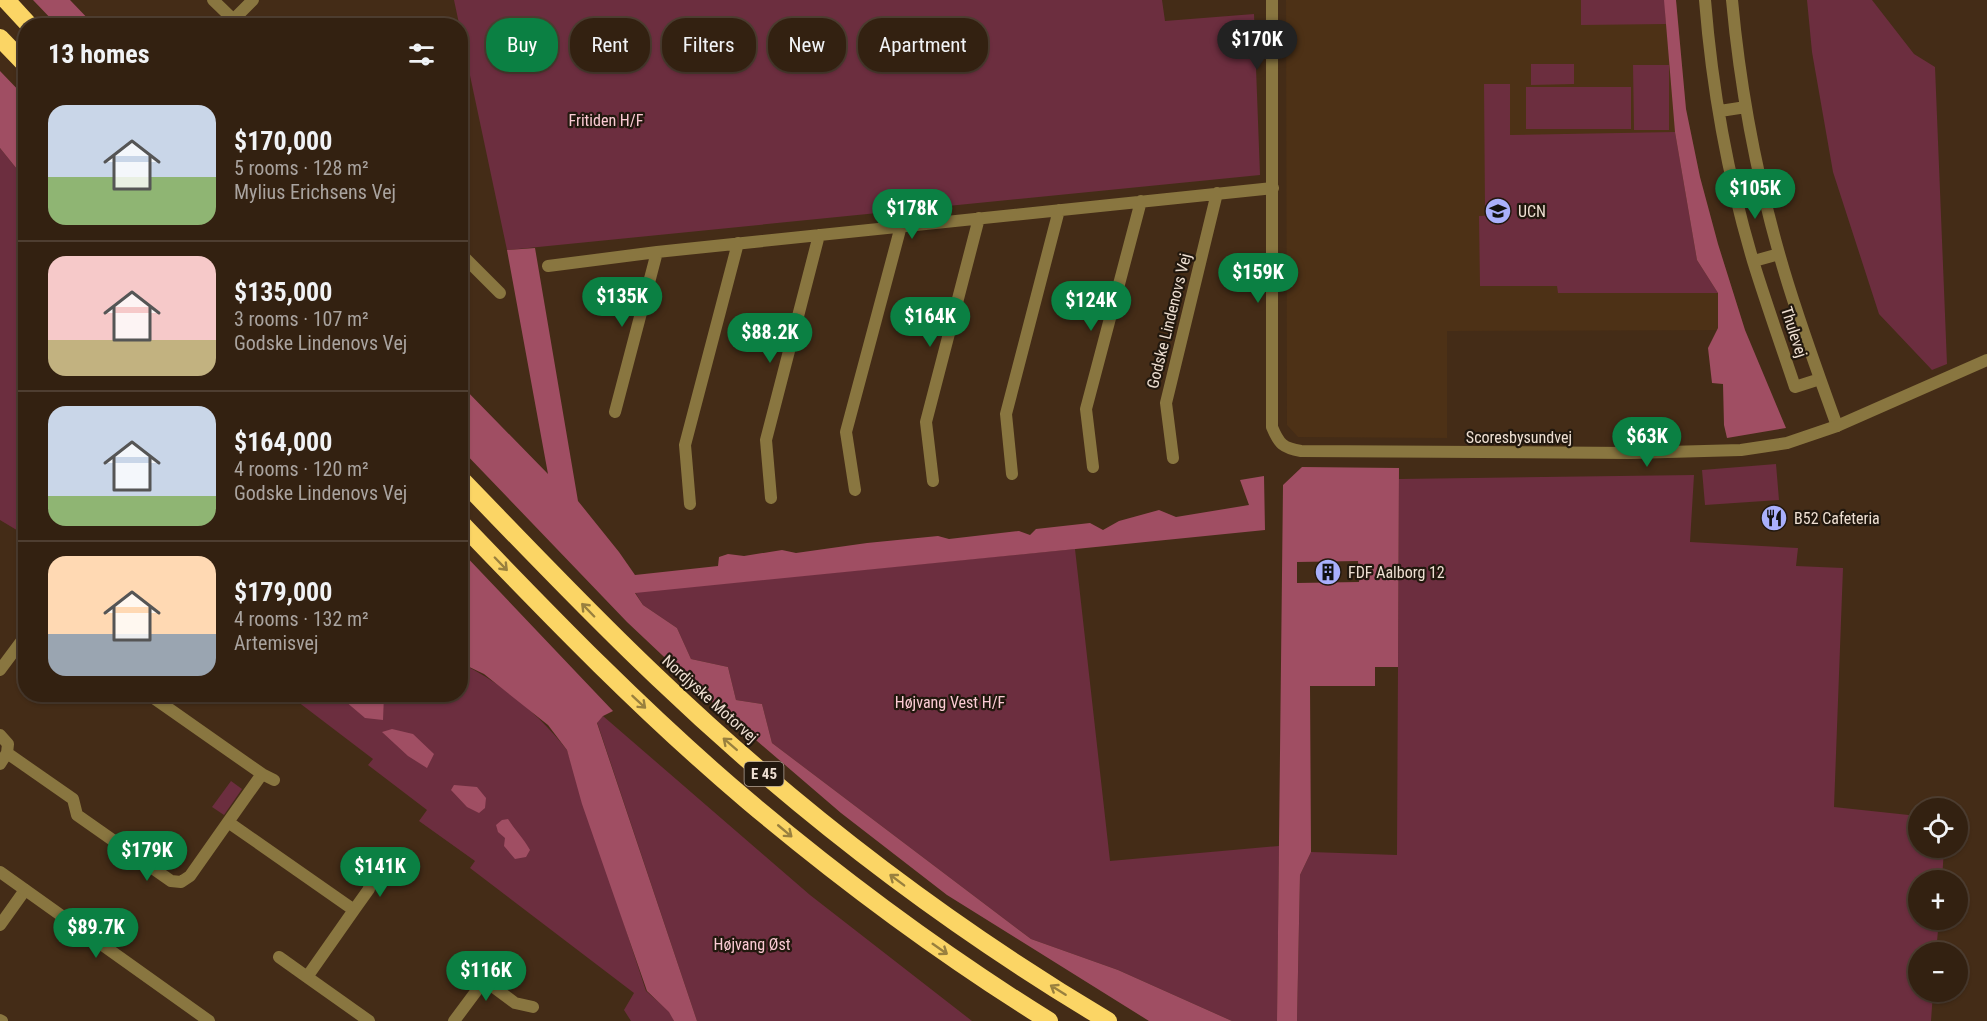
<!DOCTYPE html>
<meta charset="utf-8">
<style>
body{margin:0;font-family:"Roboto Condensed",sans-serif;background:#3b291a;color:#f1f3f6;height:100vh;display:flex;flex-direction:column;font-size:22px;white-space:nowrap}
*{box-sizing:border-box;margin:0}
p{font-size:20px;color:#a9a39f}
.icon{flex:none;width:33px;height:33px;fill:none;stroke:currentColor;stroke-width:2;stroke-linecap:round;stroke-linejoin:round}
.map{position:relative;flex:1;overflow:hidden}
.panel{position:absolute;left:18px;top:18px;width:450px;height:684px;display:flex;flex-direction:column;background:#332111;border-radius:24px;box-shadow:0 2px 4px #0004,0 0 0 2px #4e3e31}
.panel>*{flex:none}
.banner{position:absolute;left:486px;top:18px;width:570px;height:54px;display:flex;gap:12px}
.fabs{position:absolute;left:1908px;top:798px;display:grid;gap:12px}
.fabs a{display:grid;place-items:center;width:60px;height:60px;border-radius:50%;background:#332111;box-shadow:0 2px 4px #0004,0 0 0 2px #4e3e31;font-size:30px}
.price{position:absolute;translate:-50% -51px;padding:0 14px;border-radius:21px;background:#0b8043;color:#fff;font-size:20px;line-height:39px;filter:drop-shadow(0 2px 3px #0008)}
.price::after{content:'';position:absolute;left:50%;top:36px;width:18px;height:14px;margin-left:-9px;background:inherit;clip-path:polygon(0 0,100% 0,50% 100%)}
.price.current{background:#222;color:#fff}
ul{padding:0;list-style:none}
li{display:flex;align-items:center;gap:18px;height:150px;padding:0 30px}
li+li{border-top:2px solid #4e3e31}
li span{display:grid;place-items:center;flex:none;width:168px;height:120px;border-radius:18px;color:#555}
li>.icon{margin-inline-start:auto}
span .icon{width:72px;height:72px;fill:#fffc;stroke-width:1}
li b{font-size:26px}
h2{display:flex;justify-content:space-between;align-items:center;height:72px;padding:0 30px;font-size:26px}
.tag{padding:0 21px;border-radius:24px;background:#332111;box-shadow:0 2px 4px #0004,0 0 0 2px #4e3e31;font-size:21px;line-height:54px}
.tag.current{background:#0b8043;color:#fff}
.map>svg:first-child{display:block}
.built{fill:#4d3116}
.green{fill:#6c2e3f}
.forest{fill:#a04e63;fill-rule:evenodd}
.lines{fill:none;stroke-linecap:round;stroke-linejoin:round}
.minor{stroke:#897640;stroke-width:12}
.tertiary{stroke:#897640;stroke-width:12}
.motorway{stroke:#fbd565;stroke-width:18}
.oneway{stroke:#99803e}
.labels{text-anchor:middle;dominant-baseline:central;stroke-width:4.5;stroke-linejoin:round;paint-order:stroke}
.shield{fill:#22180e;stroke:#b1a397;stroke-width:1.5}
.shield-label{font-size:15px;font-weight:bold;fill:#eedfd2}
.park-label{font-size:16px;fill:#fbcbd4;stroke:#22180e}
.poi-label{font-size:16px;fill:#eedfd2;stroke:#22180e;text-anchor:start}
.street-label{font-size:16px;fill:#eedfd2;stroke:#22180e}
</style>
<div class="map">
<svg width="1987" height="1021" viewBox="0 0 1987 1021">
<rect width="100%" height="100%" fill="#442c17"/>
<path class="built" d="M1286,0h390l10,109 14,68 18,67 27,86 -298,1v107l-149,-1 -11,-12z"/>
<path class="green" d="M454,0h708l3,21 89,-7 6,161 -753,75z
M1581,0h84l1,24 -85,1z
M1807,0h65l42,54 21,13 12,297 -15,6 -53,-56 -46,-142 -21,-120z
M1531,64h43v20l-43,1z
M1633,65h36v65h-35z
M1484,84h26v51l165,-3 22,128 21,33h-160l-1,-7h-77l-1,-70 20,-1v-5h-14z
M1526,87h105v42h-105z
M0,148l25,31v356l-25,-15z
M1776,464l3,36 -74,5 -3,-35z
M1694,475l-4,67 108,6 -2,18 47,2 -9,239 84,9v32h26l-2,32h-24v40h21l-3,32h-18v40h15l-2,29h-634l3,-146 11,-23 86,3 2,-376z
M1075,549l35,312 169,-15 -2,175h-45l-114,-51 -87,-31 -259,-196 -10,-39 -26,-4 -8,-33 -37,-8 -14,-31 -34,-23 -8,-13z
M461,663c40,20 78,51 106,87l79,241 24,21 4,9h-43l-7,-11 10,-17 -164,-125 5,-7 -56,-40 8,-11 -59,-45 5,-6 -84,-64 171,-1z
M603,716l207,179 162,126h-275l-100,-299z
M231,781l11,8 -18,26 -12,-8z"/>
<path class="forest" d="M33,0h37l24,25h-37z
M1664,0h12l10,109 14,68 18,67 27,86 41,98 -59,10 -3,-13 -1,-41 -11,-1 -4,-35 10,-20v-35l-21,-33 -22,-128z
M0,71l25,26v82l-25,-31z
M535,248l43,253 41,51 16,23 83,-9 1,-9 9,-3 16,2 38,-6 14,3 71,-10 71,-7 11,3 70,-8 11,4 6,-6 54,-6 13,7 16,-9 40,-11 17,7 73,-12 -9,-25 24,-4 1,54 -630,63 8,12 34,23 14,31 37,8 8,33 26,4 10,39 259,196 87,31 114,51h-83l-202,-126 -106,-82 -127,-109 -87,-82 -166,-173v-64l87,89 -41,-224z
M1302,467l97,1 -1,199h-23v19h-65l1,166 -11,23 -3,146h-20l6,-536zM1358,561l1,21 -62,1v-21z
M461,551l152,160 -10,5 -6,7 100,298h-23l-5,-9 -22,-21 -65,-187 -15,-54 -19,-25 -64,-51 -23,-11z
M338,695h46l-1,25 -18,-2z
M392,729l21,5 21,20 -7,14 -19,-12 -26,-24z
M454,785l23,2 9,11 -1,10 -6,5 -12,-6 -16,-17z
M508,819c7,11 16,20 22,31l-4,7 -11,2 -11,-13 1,-8 -7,-6 -2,-7 6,-5z"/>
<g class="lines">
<path class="minor" d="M213,0l27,26
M1705,0c7,88 23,177 48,261 13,42 28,84 42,126l25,-8
M1732,0c8,87 24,173 48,257 16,57 37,113 57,169
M234,19l19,-19
M379,26l1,-1
M1720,111l26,-4
M460,253l40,40
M1754,261l25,-7
M548,266l109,-14 616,-64
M615,412l42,-160
M1173,458l-7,-55 51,-210
M1093,467l-7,-58 55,-208
M1012,474l-6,-60 53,-204
M933,481l-7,-59 53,-204
M855,490l-9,-58 55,-206
M771,498l-5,-58 53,-205
M690,504l-5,-59 53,-202
M0,670l26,-35
M148,694l114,80 -34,48
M0,735l8,9 -1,9
M0,764l7,-11 66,46 4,16 94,66 10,1 9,-6 38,-54 126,88 -47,67 62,44
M262,774l12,6
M354,910l15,-21 1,-15
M0,925l25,-35
M279,957l28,20
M484,980l31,23 18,4
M0,1020l2,1
M454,1021l41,-55"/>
<path class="tertiary" d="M1272,0v427c7,17 11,21 29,24l330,2 110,-3 46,-7 50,-17 150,-66
M0,872l209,149"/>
<path class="motorway" d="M6,0l24,26
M0,38l26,27
M460,478c65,67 130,136 198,200 137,131 287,246 450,343
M460,522c92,96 186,193 288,279 95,80 195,154 301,220"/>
</g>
<defs><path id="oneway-shaft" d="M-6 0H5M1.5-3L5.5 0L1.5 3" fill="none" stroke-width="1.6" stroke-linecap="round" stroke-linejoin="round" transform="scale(1.5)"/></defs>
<g class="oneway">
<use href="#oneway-shaft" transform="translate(501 564) rotate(46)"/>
<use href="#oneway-shaft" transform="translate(588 610) rotate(-134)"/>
<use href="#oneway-shaft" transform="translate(639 702) rotate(43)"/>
<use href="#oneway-shaft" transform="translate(730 744) rotate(-139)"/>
<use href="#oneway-shaft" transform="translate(785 831) rotate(40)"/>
<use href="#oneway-shaft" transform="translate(897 880) rotate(-143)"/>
<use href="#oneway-shaft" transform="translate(940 949) rotate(35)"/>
<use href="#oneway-shaft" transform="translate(1058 990) rotate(-148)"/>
</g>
<defs>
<symbol id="university-disc" viewBox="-11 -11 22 22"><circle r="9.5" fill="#a9b0fc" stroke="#22180e"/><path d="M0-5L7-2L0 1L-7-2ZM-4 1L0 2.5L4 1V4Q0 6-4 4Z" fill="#111"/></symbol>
<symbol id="restaurant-disc" viewBox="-11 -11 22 22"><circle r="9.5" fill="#a9b0fc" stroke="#22180e"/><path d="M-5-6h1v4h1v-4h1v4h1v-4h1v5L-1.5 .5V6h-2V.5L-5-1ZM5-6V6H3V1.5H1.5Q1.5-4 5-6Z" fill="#111"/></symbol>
<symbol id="building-disc" viewBox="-11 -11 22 22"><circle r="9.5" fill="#a9b0fc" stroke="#22180e"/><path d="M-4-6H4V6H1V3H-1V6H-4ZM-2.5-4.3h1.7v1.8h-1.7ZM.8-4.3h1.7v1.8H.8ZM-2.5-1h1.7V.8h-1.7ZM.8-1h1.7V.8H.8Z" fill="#111"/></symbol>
</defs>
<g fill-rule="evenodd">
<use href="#university-disc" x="1483" y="196" width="30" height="30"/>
<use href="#restaurant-disc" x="1759" y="503" width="30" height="30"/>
<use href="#building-disc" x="1313" y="557" width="30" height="30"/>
</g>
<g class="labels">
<rect class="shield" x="744.5" y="762" width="39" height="24" rx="4.5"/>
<g class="shield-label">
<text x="764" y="774">E 45</text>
</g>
<g class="park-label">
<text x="606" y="120">Fritiden H/F</text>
<text x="950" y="702">Højvang Vest H/F</text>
<text x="752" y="944">Højvang Øst</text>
</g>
<g class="poi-label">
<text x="1518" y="211">UCN</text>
<text x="1794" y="518">B52 Cafeteria</text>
<text x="1348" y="572">FDF Aalborg 12</text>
</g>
<g class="street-label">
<text transform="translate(1169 321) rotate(-76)">Godske Lindenovs Vej</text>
<text transform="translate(1794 332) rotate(72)">Thulevej</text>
<text x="1519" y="437">Scoresbysundvej</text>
<text transform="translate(710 699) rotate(42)">Nordjyske Motorvej</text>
</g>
</g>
</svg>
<div class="fabs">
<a><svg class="icon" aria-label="locate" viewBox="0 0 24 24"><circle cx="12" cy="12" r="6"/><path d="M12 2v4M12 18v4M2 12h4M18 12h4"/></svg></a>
<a>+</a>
<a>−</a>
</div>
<b class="price current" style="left:1257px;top:71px">$170K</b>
<b class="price" style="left:1755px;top:220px">$105K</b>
<b class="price" style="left:912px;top:240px">$178K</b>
<b class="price" style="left:1258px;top:304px">$159K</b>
<b class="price" style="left:622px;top:328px">$135K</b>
<b class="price" style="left:1091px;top:332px">$124K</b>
<b class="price" style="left:930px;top:348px">$164K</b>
<b class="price" style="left:770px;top:364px">$88.2K</b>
<b class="price" style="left:1647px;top:468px">$63K</b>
<b class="price" style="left:147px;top:882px">$179K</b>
<b class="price" style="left:380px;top:898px">$141K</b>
<b class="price" style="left:96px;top:959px">$89.7K</b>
<b class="price" style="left:486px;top:1002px">$116K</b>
<div class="banner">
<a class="tag current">Buy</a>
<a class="tag">Rent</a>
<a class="tag">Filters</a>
<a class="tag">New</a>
<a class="tag">Apartment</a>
</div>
<section class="panel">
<h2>13 homes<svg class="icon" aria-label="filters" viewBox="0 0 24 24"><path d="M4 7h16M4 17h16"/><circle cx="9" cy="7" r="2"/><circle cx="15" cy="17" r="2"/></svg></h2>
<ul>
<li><span style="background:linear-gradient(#c9d6e8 60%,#8fb573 0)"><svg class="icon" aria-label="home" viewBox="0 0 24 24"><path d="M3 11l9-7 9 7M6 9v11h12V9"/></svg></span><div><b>$170,000</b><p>5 rooms · 128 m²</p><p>Mylius Erichsens Vej</p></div></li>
<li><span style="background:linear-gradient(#f6c9c9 70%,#c2b280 0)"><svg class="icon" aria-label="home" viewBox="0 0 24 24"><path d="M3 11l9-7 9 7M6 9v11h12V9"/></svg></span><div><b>$135,000</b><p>3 rooms · 107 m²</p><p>Godske Lindenovs Vej</p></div></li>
<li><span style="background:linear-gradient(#c9d6e8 75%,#8fb573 0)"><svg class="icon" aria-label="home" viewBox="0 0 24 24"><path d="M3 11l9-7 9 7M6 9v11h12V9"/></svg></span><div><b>$164,000</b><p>4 rooms · 120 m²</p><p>Godske Lindenovs Vej</p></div></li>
<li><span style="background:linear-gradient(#ffd9b3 65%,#9aa5b1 0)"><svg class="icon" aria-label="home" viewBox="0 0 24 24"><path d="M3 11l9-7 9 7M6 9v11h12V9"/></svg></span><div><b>$179,000</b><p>4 rooms · 132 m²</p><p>Artemisvej</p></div></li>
</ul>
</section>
</div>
